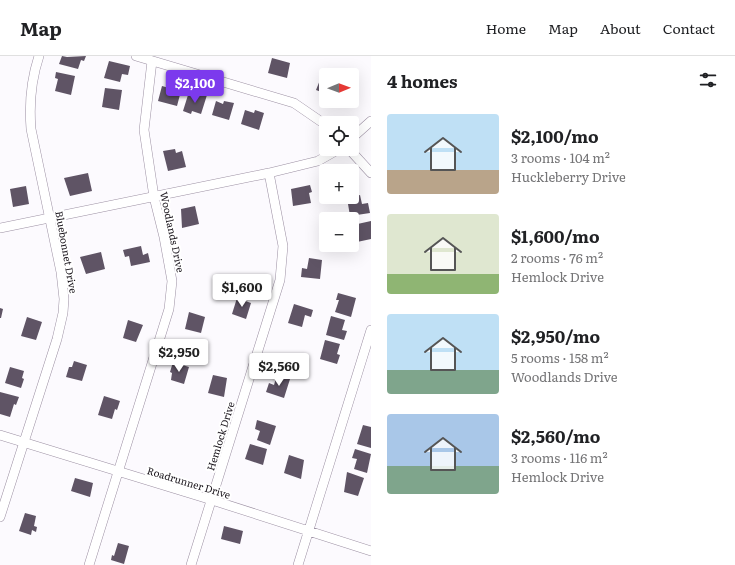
<!DOCTYPE html>
<meta charset="utf-8">
<style>
body{margin:0;font-family:Literata,serif;background:#f6f6f6;color:#202124;height:100vh;display:flex;flex-direction:column;font-size:15px;white-space:nowrap}
*{box-sizing:border-box;margin:0}
p{font-size:13px;color:#757577}
.icon{flex:none;width:22px;height:22px;fill:none;stroke:currentColor;stroke-width:2;stroke-linecap:round;stroke-linejoin:round}
.map{position:relative;flex:1;overflow:hidden}
.drawer{display:flex;flex-direction:column;background:#fff;width:364px}
.drawer>*{flex:none}
.needle{width:26px;rotate:89deg}
.tools{position:absolute;left:319px;top:12px;display:grid;gap:8px}
.tools a{display:grid;place-items:center;width:40px;height:40px;border-radius:4px;background:#fff;box-shadow:0 4px 16px #0002;font-size:20px}
.price{position:absolute;translate:-50% -34px;padding:0 9px;border-radius:4px;background:#fff;color:#222;font-size:13px;line-height:26px;filter:drop-shadow(0 1px 2px #0008)}
.price::after{content:'';position:absolute;left:50%;top:24px;width:12px;height:9px;margin-left:-6px;background:inherit;clip-path:polygon(0 0,100% 0,50% 100%)}
.price.on{background:#7c3aed;color:#fff}
ul{padding:0;list-style:none}
li{display:flex;align-items:center;gap:12px;height:100px;padding:0 16px}
li span{display:grid;place-items:center;flex:none;width:112px;height:80px;border-radius:4px;color:#555}
li>.icon{margin-inline-start:auto}
span .icon{width:48px;height:48px;fill:#fffc;stroke-width:1}
li b{font-size:17px}
h2{display:flex;justify-content:space-between;align-items:center;height:48px;padding:0 16px;font-size:17px}
header{display:flex;align-items:center;gap:24px;box-sizing:border-box;height:56px;padding:0 20px;background:#fff;border-bottom:1px solid #e0e0e0}
header strong{font-size:19px}
nav{display:flex;gap:22px;margin-inline-start:auto;font-size:14px}
main{display:flex;flex:1;min-height:0}
.map>svg:first-child{display:block}
.building{fill:#5f5465}
.lines{fill:none;stroke-linecap:round;stroke-linejoin:round}
.street-casing{stroke:#9c90a3;stroke-width:10}
.street{stroke:#fff;stroke-width:9}
.labels{text-anchor:middle;dominant-baseline:central;stroke-width:4;stroke-linejoin:round;paint-order:stroke}
.street-label{font-size:10px;fill:#1a151c;stroke:#fff}
</style>
<header>
<strong>Map</strong>
<nav><a>Home</a><a>Map</a><a>About</a><a>Contact</a></nav>
</header>
<main>
<div class="map">
<svg width="371" height="509" viewBox="0 0 371 509">
<rect width="100%" height="100%" fill="#fcfafe"/>
<path class="building" d="M62,0l5,1 19,-1 -2,5 -3,-1 -3,9 -19,-5z
M272,2l18,5 -3,15 -19,-5z
M109,5l21,5 -2,9 -6,-1 -2,8 -16,-4z
M56,16l19,4 -4,19 -16,-4 3,-12 -3,-1z
M322,19l4,2v15l-2,1 -8,-3z
M170,28l12,3 -5,19 -19,-5 4,-15 7,2z
M105,32l17,2 -3,20 -17,-3z
M199,36l8,3 -6,19 -9,-3 -1,3 -8,-3 5,-16 9,2z
M216,45l7,3 1,-3 10,2 -5,17 -17,-5z
M245,54l9,3 1,-3 9,3 -5,17 -18,-6z
M175,93l1,4 6,-2 4,16 -18,4 -5,-20z
M88,117l4,18 -22,5 -6,-18z
M310,129l2,7 -3,1 2,10 -18,3 -2,-17z
M26,130l3,18 -16,3 -3,-18z
M360,139l2,9 6,-1 2,10 -20,3 -3,-18z
M195,150l4,18 -17,4 -1,-19z
M371,165v18l-14,3 -4,-17z
M141,190l2,9 5,-2 2,9 -19,4 -2,-10 -4,1 -2,-7z
M101,196l4,17 -19,5 -6,-17z
M309,202l13,2 -2,19 -19,-2 1,-9 5,1z
M338,237l18,5 -5,19 -16,-5 4,-12h-3z
M237,242l14,5 -5,16 -14,-5z
M294,248l19,6 -2,7 -6,-2 -3,12 -14,-4z
M0,252l3,1 -2,9h-1z
M189,256l16,5 -4,16 -16,-4z
M331,260l14,4 -3,10 5,1 -3,9 -18,-5z
M27,261l15,5 -6,18 -15,-4z
M128,264l15,5 -7,17 -13,-4z
M325,284l15,4 -3,10 3,1 -3,9 -17,-5z
M74,305l13,4 -5,16 -16,-4 3,-10h3z
M173,306l16,5 -5,17 -13,-4 1,-7 -2,-1z
M10,311l14,4 -2,7 2,1 -3,9 -16,-5z
M213,319l14,3 -3,19 -16,-4z
M277,319l13,4 -6,19 -18,-6 3,-9 5,2z
M0,336l19,5 -3,8 -2,-1 -4,13 -10,-3z
M104,340l16,5 -3,9 -2,-1 -3,10 -14,-4z
M257,364l19,6 -6,19 -13,-5 3,-9 -5,-2z
M363,369l8,2v21l-14,-4z
M250,388l17,5 -4,16 -18,-6z
M355,393l16,5 -4,19 -13,-4 3,-10 -5,-1z
M289,399l15,5 -3,19 -17,-6z
M347,416l17,6 -6,18 -14,-4z
M75,422l18,5 -3,14 -19,-6z
M25,457l11,3 -2,10 3,1 -1,5 -4,-2 -1,5 -12,-4z
M224,470l19,5 -3,13 -19,-5z
M118,487l11,3 -5,18 -13,-4 1,-5 2,1z"/>
<g class="lines">
<defs>
<path id="street" d="M136,0l158,47 32,22
M352,82l19,-17
M349,93l22,24
M0,172l269,-55 49,-12 21,-12
M0,379l212,65 159,51
M0,461l57,-178 6,-26 1,-14 -3,-27 -30,-143c-2,-25 0,-49 8,-73
M89,509l80,-256 3,-28 -8,-44 -10,-40 -10,-67 8,-69
M191,509l89,-285 3,-34 -14,-73
M298,509l73,-235"/>
</defs>
<use href="#street" class="street-casing"/>
<use href="#street" class="street"/>
</g>
<g class="labels">
<g class="street-label">
<text transform="translate(173 176) rotate(78)">Woodlands Drive</text>
<text transform="translate(67 196) rotate(80)">Bluebonnet Drive</text>
<text transform="translate(220 380) rotate(-73)">Hemlock Drive</text>
<text transform="translate(189 426) rotate(17)">Roadrunner Drive</text>
</g>
</g>
</svg>
<div class="tools">
<a><svg class="needle" viewBox="-14 -14 28 28"><path d="M0-13l5 13h-10z" fill="#e53935"/><path d="M0 13l5-13h-10z" fill="#757577"/></svg></a>
<a><svg class="icon" aria-label="locate" viewBox="0 0 24 24"><circle cx="12" cy="12" r="6"/><path d="M12 2v4M12 18v4M2 12h4M18 12h4"/></svg></a>
<a>+</a>
<a>−</a>
</div>
<b class="price on" style="left:195px;top:48px">$2,100</b>
<b class="price" style="left:242px;top:252px">$1,600</b>
<b class="price" style="left:179px;top:317px">$2,950</b>
<b class="price" style="left:279px;top:331px">$2,560</b>
</div>
<section class="drawer">
<h2>4 homes<svg class="icon" aria-label="filters" viewBox="0 0 24 24"><path d="M4 7h16M4 17h16"/><circle cx="9" cy="7" r="2"/><circle cx="15" cy="17" r="2"/></svg></h2>
<ul>
<li><span style="background:linear-gradient(#bfe0f5 70%,#b9a48a 0)"><svg class="icon" aria-label="home" viewBox="0 0 24 24"><path d="M3 11l9-7 9 7M6 9v11h12V9"/></svg></span><div><b>$2,100/mo</b><p>3 rooms · 104 m²</p><p>Huckleberry Drive</p></div></li>
<li><span style="background:linear-gradient(#dfe7d0 75%,#8fb573 0)"><svg class="icon" aria-label="home" viewBox="0 0 24 24"><path d="M3 11l9-7 9 7M6 9v11h12V9"/></svg></span><div><b>$1,600/mo</b><p>2 rooms · 76 m²</p><p>Hemlock Drive</p></div></li>
<li><span style="background:linear-gradient(#bfe0f5 70%,#7fa58c 0)"><svg class="icon" aria-label="home" viewBox="0 0 24 24"><path d="M3 11l9-7 9 7M6 9v11h12V9"/></svg></span><div><b>$2,950/mo</b><p>5 rooms · 158 m²</p><p>Woodlands Drive</p></div></li>
<li><span style="background:linear-gradient(#a9c7e8 65%,#7fa58c 0)"><svg class="icon" aria-label="home" viewBox="0 0 24 24"><path d="M3 11l9-7 9 7M6 9v11h12V9"/></svg></span><div><b>$2,560/mo</b><p>3 rooms · 116 m²</p><p>Hemlock Drive</p></div></li>
</ul>
</section>
</main>
